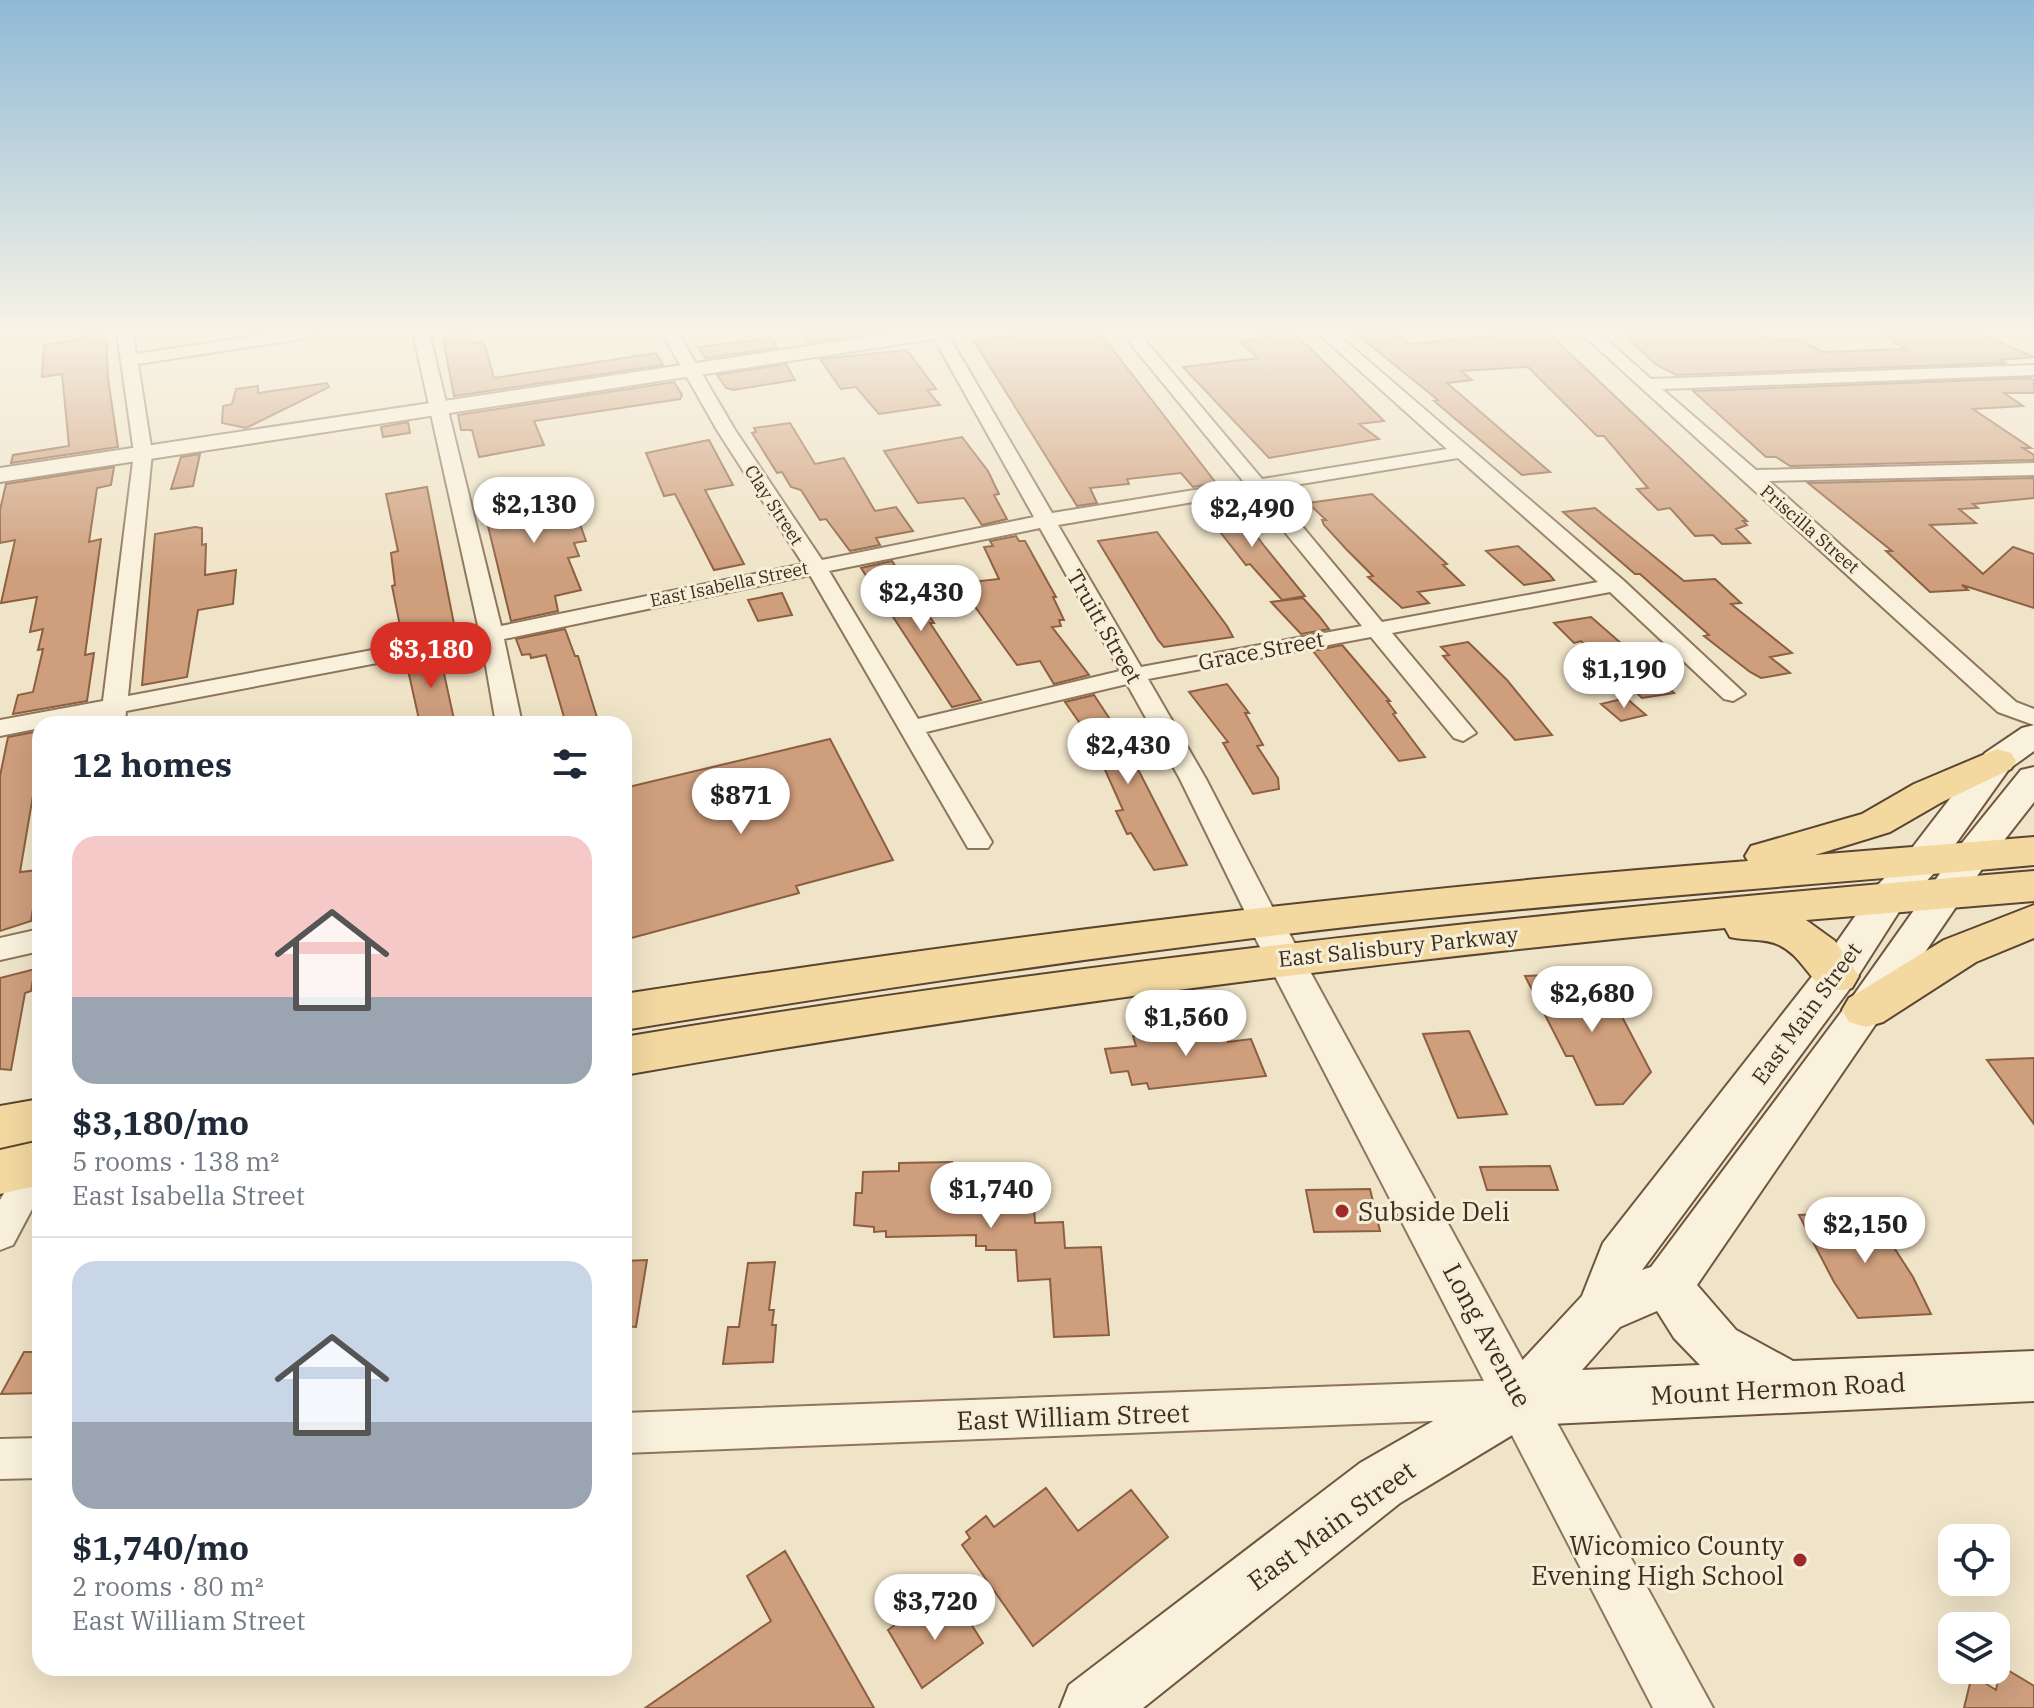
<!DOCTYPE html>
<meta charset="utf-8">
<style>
body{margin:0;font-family:"IBM Plex Serif",serif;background:#f6f6f7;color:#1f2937;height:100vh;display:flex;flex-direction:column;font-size:30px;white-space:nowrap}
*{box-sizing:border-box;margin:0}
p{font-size:26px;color:#747a83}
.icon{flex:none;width:44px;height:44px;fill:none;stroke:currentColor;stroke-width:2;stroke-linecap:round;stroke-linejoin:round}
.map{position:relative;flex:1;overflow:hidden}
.panel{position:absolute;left:32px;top:716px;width:600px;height:960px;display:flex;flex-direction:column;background:#fff;border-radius:24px;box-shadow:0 8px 32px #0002}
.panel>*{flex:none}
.fabs{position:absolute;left:1938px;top:1524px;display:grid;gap:16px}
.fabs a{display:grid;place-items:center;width:72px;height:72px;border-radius:16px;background:#fff;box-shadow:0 8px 32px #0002;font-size:40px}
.price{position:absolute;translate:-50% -68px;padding:0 18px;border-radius:28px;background:#fff;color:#222;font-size:26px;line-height:52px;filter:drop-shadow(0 2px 4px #0008)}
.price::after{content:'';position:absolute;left:50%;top:48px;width:24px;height:18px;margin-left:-12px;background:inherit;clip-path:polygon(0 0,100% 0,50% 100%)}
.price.on{background:#d93025;color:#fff}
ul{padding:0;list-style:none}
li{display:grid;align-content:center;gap:16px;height:424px;padding:0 40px}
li+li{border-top:2px solid #e0e1e3}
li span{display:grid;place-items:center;height:248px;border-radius:24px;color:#555}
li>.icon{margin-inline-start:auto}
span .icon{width:144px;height:144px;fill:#fffc;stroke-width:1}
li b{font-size:34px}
h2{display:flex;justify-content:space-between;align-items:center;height:96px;padding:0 40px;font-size:34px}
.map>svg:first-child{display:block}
.building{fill:#cf9f7d;stroke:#8d5f41;stroke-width:2}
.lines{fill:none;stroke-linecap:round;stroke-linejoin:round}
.minor-casing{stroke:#8d765c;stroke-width:4}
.tertiary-casing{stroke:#8d765c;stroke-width:4}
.secondary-casing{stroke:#6f573f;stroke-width:4}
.primary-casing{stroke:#5b4430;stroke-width:4}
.minor{fill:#faf1dc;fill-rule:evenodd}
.tertiary{fill:#faf1dc;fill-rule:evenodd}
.secondary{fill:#faf1dc;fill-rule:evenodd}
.primary{fill:#f3d9a0;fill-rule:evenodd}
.poi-dot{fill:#9e2a2b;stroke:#f7eed8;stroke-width:3}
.labels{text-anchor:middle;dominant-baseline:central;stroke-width:6;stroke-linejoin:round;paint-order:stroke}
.far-street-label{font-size:18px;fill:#3d2e20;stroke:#f7eed8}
.street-label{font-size:22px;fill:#3d2e20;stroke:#f7eed8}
.near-poi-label{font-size:26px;fill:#3d2e20;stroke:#f7eed8;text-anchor:start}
.near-street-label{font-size:26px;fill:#3d2e20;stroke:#f7eed8}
</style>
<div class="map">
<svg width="2034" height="1708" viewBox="0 0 2034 1708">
<rect width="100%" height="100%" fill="#f0e4c8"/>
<path class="building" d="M81,333h25l2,45 10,69 -107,16 2,-8 56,-9 -7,-72 -20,3 2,-32 37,-6z
M470,333l3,10 11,-1 10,36 162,-25 7,12 -209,31 -11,-57 2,-4z
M802,333h57l2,2 -52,8z
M1035,333h65l116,150 -23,4 -12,-14 -54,6 2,5 -39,4 7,15 -20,3 -103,-165z
M1260,333h31l16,12 77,76 -25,3 20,15 -110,19 -86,-91 75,-9 -19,-17 27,-3z
M1355,333h39l15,11 82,-8 -3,-3h60l199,188h-4l4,4 -11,4 14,14 -28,1 -9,-9 -18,1 -25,-28 -12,2 -21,-21 11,-1 -44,-52h-7l-69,-69 -67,4 11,9 -25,3 103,89 -28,3 -88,-74 4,-1z
M1622,333h131l22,7 22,-1 26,13 82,-3 -24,-15 99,-1 54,24 -34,3 5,3 -329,12 -21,-11z
M772,338l5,10 -71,10 -8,-11z
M907,350l29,39 -9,1 13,15 -61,9 -23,-27 -15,2 -21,-30z
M786,364l9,16 -62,10 -7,-2 -9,-13z
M2030,378l4,2v13h-30l19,13 -50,3 58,39h-8l11,7v5l-244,6 -14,-9h-10l-73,-66z
M674,382l8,13 -2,4 -146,22 10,24 -65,12 -7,-27h-11l-3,-15z
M327,383l2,4 -83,41 -24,-5 1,-17 9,-2 4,-15 22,-3v7z
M408,422l2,11 -27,4 -2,-10z
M790,423l25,41 29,-6 31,53 21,-4 17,24 -37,7 4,7 -30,6 -24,-32 -6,1 -19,-30 -10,-3 -9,-15 -5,1 -25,-40 4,-1 -2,-4z
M962,437l26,34 11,23 -5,1 13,24 -25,6 -18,-27 -46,5 -34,-52z
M709,440l24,45 -28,5 39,74 -30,6 -39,-76 -11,2 -18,-43z
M200,454l-7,32 -22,3 10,-32z
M114,467l-3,18 -14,3 -8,54 12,-3 -16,116 9,-2 -7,48 -74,13 5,-19 15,-3 10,-43 -5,1 5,-21 -13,3 7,-35 -36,6 14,-63 -15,3v-33l6,-26z
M2034,478v20l-61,6 5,4 -19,1 17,14 -46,2 53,49 30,-27 21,7v54l-72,-23 6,5 -38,2 -44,-41h6l-84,-68z
M564,480l22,61 -12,2 5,13 -11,2 13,32 -26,6 3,15 -47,10 -31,-128z
M427,487l27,137 -16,3 2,7 -37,7 -11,-55 3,-1 -4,-32 7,-2 -12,-57z
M1372,494l75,70 -4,1 21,20 -46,7 11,11 -27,5 -34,-31 5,-1 -26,-26 -23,-25 -2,-5h4l-18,-17z
M1229,499l36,48 40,49 -23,4 -32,-36 -4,1 -32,-41h4l-12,-21z
M1595,508l89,73 31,-2 26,24 -10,1 61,49 -22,4 20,16 -29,5 -11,-6 -46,-36 5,-1 -69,-61h-5l-72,-62z
M195,527l7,1v17l4,-1 -1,31 31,-5 -3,34 -35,6 -11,67 -45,8 13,-151z
M1157,532l70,94 6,11 -69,10 -6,-7 -60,-99z
M1016,536l3,5h6l31,56h-3l11,23h-5l2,6 -9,1 37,48 -35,9 -14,-23 -23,4 -49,-68 -6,-14 37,-4 -15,-32 9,-1 -3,-5z
M1518,546l31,28 5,6 -30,5 -38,-34z
M892,561l42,62h-4l51,77 -29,7 -91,-139z
M782,593l10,22 -34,6 -10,-21z
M1303,598l16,18 10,13 -28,5 -30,-32z
M1591,617l79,69h-3l7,7 -32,5 -61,-57 -7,2 -20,-20z
M565,629l10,27h3l21,68h-33l-20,-69 -15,3 -1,-4 -8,1 -6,-16z
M1468,642l39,38 45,55 -37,5 -72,-84 6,-1 -8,-8z
M1342,645l48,56h-3l9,12 -3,1 32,43 -26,4 -86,-110z
M444,653l4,15 -5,1 12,55h-35l-14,-63z
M1227,684l22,29h-4l18,32 -6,1 21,32 1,11 -26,5 -30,-51 5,-1 -39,-50z
M1094,695l27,41 66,129 -33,5 -23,-37 -4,1 -11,-23 7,-1 -17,-38 -20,-40 -21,-30z
M1626,698l20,17 -25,6 -20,-17z
M40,731v23l-20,118 19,-2 -8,51 -31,10v-155l8,-39z
M830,739l63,121 -97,26 3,7 -175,47v-152z
M35,969l-4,22 -6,2 -14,77 -11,-1v-91z
M1599,973l52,99 -28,32 -27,1 -23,-49h-7l-41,-80z
M1221,1024l7,18 23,-3 15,37 -117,13 -2,-6 -15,2 -4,-14 -17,2 -6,-24 31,-3 -3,-10z
M1469,1031l10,22 28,61 -49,4 -35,-84z
M2034,1058v66l-47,-64z
M952,1162l-1,7 81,-1 3,55 28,-1 2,26 36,-1 8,88 -55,2 -4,-58 -32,2 -2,-31h-30v-4h-10v-11l-90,2v-6l-12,1v-5l-20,-2 2,-32h6l1,-21 36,-1v-8z
M1550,1166l8,24h-71l-7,-23z
M1370,1189l10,42 -66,1 -8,-42z
M1871,1212l42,65 18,37 -73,4 -24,-36 -35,-67z
M647,1260l-11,67 -12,-1v-65z
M775,1262l-6,48h5l-2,15h4l-3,37 -50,2 5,-37h11l9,-64z
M24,1352h16v41l-39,1z
M1046,1488l32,43 53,-41 37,47 -135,109 -71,-101 8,-7 -4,-6 20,-16 8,11z
M785,1551l89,157h-229l126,-87 -24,-45z
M958,1603l25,40 -61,45 -34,-58 33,-24 10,16z
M2001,1666l33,20v22h-70l8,-33 24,15z"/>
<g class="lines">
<defs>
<path id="minor" d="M117,333h16l3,21 138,-21h41l-8,5 -169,26 14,89 -24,243 351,-66 -66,-297h16l72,293 302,-62 -86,-134 -55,-97h16l57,97 87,130 212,-43 -103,-184h16l105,180 192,-31 -122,-149h17l123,146 185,-30 -129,-116h18l287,247 122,114 -12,7 -9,-2 -114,-107 -218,41 84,100 -13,8 -9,-3 -83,-101 -223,42 58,100 74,143 -5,7 -10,3 -10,-3 -5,-7 -70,-143 -53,-95 -201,48 66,110 -4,6h-20l-158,-273 -306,64 18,85h-26l-14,-81 -356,68 -1,13h-24v-8l-61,8v4l-40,8v-16l103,-19 31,-248zM1458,458l140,124 -216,40 -111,-133zM1252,492l110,134 -221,41 -83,-142zM1040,528l80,143 -202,48 -89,-148z
M1581,333h18l52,46 383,-14v10l-372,14 94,81 278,-7v12l-265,6 247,221 18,7v16l-36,-13z
M40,929v22l-40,9v-22z
M40,1147v47l-27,51 -13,5v-50l28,-49z
M1507,1380l14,5 6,14 -6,14 -14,5 -883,35v-40z
M40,1438v40l-40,1v-40z"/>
<path id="tertiary" d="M894,333h49l-10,6 -933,143v-14z
M1265,910l13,3 5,9 430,786h-60l-406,-786 5,-9z"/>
<path id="secondary" d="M2034,725v26l-25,18 -72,101 -35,37 -51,80 -209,283 9,-3 200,-268 107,-151 63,-78 13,-3v35l-50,64 -287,419 39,45 57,31 241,-10v50l-505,24 -129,78 -257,205h-83l9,-23 291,-222 143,-82 79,-85 21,-53 218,-278 53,-76 35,-37 76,-99 37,-25zM1657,1311l17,27 26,27 -118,5 38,-43z"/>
<path id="primary" d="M1997,749l14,4 5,8 -5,8 -69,33 -52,30 -75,23 219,-18v28c-220,20 -441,35 -661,59 -251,28 -500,65 -749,106v-36c373,-57 747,-104 1124,-133l-3,-5 6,-10 111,-32 52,-30z
M2034,871v30l-228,19 29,21 24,35 -7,12c-42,12 -40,-27 -73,-43 -14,-7 -33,-4 -49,-8l-5,-9c-369,35 -736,83 -1101,147v-38c468,-78 938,-127 1410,-166z
M2034,905v33l-58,24 -93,60 -17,5 -17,-5 -7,-12 7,-12 95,-58z
M40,1099v40l-40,9v-42z
M40,1141v44l-40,9v-44z"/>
</defs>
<use href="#minor" class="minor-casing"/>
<use href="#tertiary" class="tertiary-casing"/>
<use href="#secondary" class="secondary-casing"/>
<use href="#primary" class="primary-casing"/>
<use href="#minor" class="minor"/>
<use href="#tertiary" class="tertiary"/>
<use href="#secondary" class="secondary"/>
<use href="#primary" class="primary"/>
</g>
<linearGradient id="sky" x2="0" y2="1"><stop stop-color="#8fbad6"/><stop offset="0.58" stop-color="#f8f3e6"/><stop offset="1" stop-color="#f8f3e6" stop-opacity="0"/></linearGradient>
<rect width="2034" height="572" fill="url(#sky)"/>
<g class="poi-dot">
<circle cx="1342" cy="1211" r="8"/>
<circle cx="1800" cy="1560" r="8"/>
</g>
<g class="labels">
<g class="far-street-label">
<text transform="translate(774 505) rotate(57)">Clay Street</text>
<text transform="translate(1810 529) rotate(41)">Priscilla Street</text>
<text transform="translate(729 584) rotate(-12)">East Isabella Street</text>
</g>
<g class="street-label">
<text transform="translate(1105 626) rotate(60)">Truitt Street</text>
<text transform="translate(1261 650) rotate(-11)">Grace Street</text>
<text transform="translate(1398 946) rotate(-6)">East Salisbury Parkway</text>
<text transform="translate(1806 1013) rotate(-54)">East Main Street</text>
</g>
<g class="near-poi-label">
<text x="1358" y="1211">Subside Deli</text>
<text x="1784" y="1545" text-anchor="end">Wicomico County<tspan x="1784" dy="30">Evening High School</tspan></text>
</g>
<g class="near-street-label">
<text transform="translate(1488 1335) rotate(62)">Long Avenue</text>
<text transform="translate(1778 1388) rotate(-3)">Mount Hermon Road</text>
<text transform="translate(1073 1416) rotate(-2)">East William Street</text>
<text transform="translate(1331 1525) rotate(-36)">East Main Street</text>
</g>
</g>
</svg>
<div class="fabs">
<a><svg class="icon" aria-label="locate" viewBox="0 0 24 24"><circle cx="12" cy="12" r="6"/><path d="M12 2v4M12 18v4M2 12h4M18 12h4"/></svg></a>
<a><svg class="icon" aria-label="layers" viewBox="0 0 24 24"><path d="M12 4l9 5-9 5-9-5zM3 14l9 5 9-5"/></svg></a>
</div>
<b class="price" style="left:534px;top:545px">$2,130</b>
<b class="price" style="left:1252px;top:549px">$2,490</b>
<b class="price" style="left:921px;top:633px">$2,430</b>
<b class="price on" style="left:431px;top:690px">$3,180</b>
<b class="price" style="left:1624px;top:710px">$1,190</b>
<b class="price" style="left:1128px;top:786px">$2,430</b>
<b class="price" style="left:741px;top:836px">$871</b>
<b class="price" style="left:1592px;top:1034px">$2,680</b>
<b class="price" style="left:1186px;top:1058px">$1,560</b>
<b class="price" style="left:991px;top:1230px">$1,740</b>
<b class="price" style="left:1865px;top:1265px">$2,150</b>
<b class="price" style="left:935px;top:1642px">$3,720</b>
<section class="panel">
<h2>12 homes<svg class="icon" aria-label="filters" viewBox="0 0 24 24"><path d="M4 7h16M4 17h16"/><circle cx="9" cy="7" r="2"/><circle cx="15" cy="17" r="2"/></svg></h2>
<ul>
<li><span style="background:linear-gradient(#f6c9c9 65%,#9aa5b1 0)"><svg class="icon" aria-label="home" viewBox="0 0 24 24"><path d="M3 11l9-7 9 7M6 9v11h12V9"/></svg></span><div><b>$3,180/mo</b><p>5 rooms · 138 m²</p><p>East Isabella Street</p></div></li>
<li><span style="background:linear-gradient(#c9d6e8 65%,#9aa5b1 0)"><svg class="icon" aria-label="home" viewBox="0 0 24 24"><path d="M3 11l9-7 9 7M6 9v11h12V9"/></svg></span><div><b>$1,740/mo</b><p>2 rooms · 80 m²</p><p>East William Street</p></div></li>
</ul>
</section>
</div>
